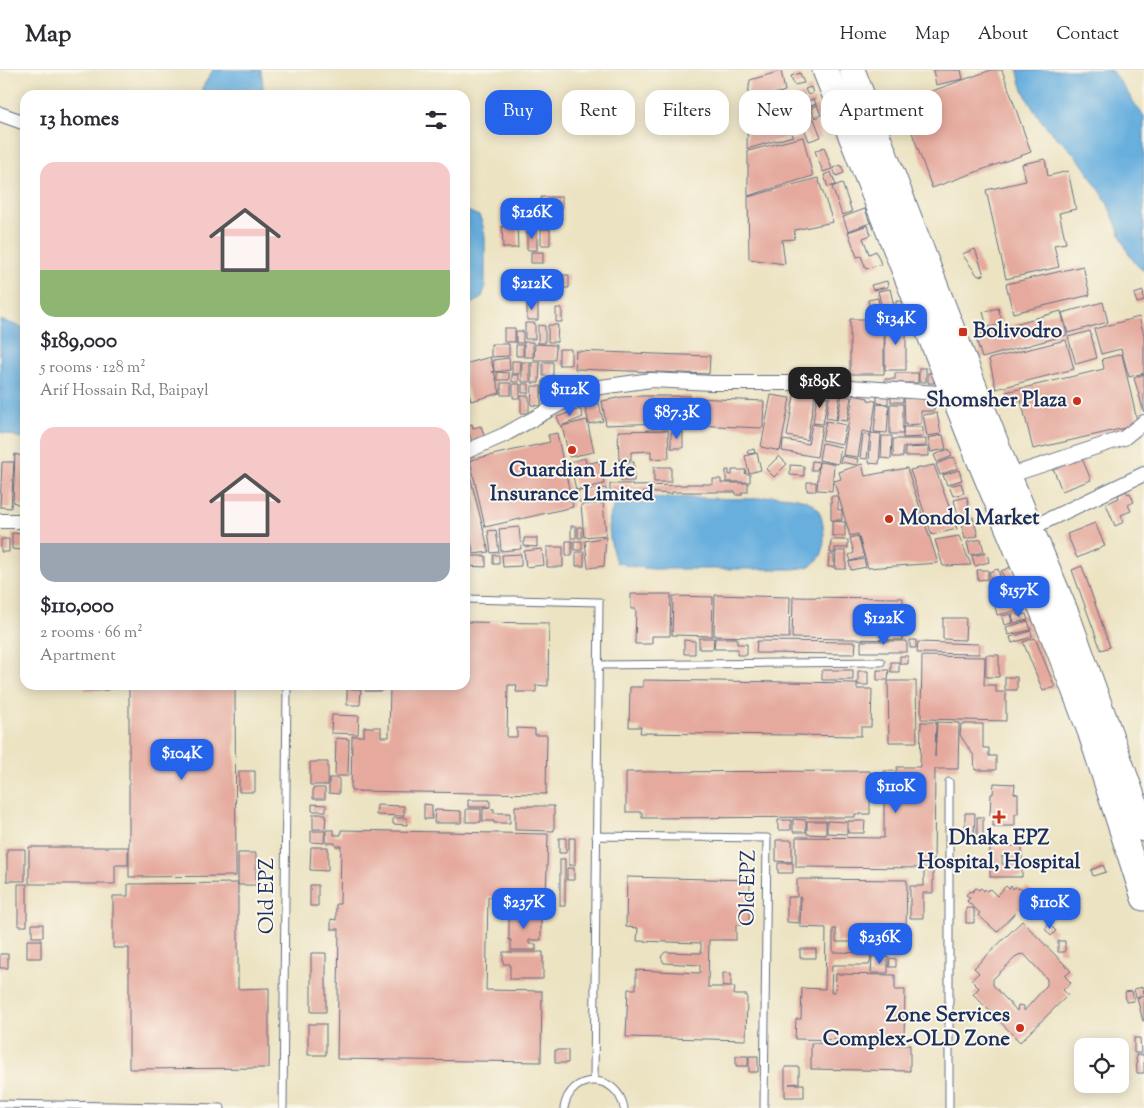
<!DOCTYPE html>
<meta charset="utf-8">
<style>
body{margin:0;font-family:"Sorts Mill Goudy",serif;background:#f2f2f3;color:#2b2b33;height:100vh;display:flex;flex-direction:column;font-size:19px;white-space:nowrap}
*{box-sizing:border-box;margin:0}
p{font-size:16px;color:#7c7c81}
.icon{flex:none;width:28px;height:28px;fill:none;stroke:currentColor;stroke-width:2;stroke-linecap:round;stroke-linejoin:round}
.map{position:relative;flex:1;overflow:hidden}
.drawer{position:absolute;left:20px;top:20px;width:450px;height:600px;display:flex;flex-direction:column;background:#fff;border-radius:15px;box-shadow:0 2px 12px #0003}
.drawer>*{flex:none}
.hud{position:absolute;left:485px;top:20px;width:475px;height:45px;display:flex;gap:10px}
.tools{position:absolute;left:1074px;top:968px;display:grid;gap:10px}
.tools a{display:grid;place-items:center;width:55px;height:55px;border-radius:10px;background:#fff;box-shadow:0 2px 12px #0003;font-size:25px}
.price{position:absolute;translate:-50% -42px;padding:0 11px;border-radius:10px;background:#2563eb;color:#fff;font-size:16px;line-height:32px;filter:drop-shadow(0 1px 2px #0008)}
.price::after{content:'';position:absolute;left:50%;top:30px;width:15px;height:11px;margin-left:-8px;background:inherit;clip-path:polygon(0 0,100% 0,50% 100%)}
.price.active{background:#222;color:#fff}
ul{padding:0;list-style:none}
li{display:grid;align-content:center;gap:10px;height:265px;padding:0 20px}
li span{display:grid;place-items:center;height:155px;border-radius:15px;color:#555}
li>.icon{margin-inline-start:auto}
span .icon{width:90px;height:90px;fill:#fffc;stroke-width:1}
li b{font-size:21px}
h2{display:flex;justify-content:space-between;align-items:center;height:60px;padding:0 20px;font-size:21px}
.tag{padding:0 18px;border-radius:15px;background:#fff;box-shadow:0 2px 12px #0003;font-size:18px;line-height:45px}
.tag.active{background:#2563eb;color:#fff}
header{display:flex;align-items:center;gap:30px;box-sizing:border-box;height:70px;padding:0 25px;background:#fff;border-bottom:1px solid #e1e1e2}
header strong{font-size:24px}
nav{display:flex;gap:28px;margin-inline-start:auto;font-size:18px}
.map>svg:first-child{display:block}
.water{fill:#67afde;stroke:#416f9e}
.building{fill:#e5a99d;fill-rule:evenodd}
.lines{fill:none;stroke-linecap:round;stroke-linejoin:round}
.lane-casing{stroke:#646e81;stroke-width:9}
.street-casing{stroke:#646e81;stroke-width:16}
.highway-casing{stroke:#646e81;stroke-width:27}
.lane{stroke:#fff;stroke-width:7}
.street{stroke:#fff;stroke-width:14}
.highway{stroke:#fff;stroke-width:25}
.poi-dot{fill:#c8321e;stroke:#fbf7ec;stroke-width:2}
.labels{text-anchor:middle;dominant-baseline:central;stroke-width:4;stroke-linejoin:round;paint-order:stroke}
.poi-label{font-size:21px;font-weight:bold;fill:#1b2f5e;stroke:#fbf7ec;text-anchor:start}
.street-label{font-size:21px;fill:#1b2f5e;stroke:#fbf7ec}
</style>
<header>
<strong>Map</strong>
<nav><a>Home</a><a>Map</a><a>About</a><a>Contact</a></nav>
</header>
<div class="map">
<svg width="1144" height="1038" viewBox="0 0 1144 1038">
<rect width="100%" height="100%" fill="#fbf7ec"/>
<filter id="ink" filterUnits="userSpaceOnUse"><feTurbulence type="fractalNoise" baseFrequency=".02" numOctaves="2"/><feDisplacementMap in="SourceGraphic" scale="10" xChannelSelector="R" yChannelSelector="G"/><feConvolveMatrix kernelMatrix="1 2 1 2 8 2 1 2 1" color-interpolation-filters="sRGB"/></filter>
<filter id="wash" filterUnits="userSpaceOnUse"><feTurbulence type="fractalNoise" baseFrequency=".0096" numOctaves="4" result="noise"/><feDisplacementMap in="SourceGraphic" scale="20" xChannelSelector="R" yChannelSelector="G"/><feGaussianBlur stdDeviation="1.12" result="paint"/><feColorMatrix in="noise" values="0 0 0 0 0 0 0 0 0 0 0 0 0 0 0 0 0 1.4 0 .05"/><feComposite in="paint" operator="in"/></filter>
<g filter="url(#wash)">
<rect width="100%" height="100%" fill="#ece3c2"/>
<path class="water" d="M213,0h48l3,25h-62v-7z
M1018,0h92c13,13 22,32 34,46v155c-18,-12 -24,-40 -33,-59 -4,-11 -10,-21 -17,-30 -6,-9 -12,-20 -20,-28 -7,-8 -15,-14 -22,-21 -15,-16 -32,-41 -34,-63z
M465,140l14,6 3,6 3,15v51l-3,9 -5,4 -12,7z
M0,250l25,8v111l-25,-7z
M772,426c14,0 35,1 44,11 8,9 10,34 6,46 -1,3 -4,7 -7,9 -5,6 -14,6 -21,7h-141l-24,-3 -13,-4c-4,-11 -9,-34 -6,-45 1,-5 4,-11 6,-16l19,-4 118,2z"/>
<g id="blocks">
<path class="building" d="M933,0h28l2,9 -27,6z
M991,0h11l29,82 -99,36 -31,-86z
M781,1l4,20 -38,12 3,-23z
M800,3l4,10 -10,2 -3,-9z
M811,17l2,6 -5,2 -3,-6z
M780,23l13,43 -46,13 1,-45z
M803,24l2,6 -9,3 -2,-6z
M814,29l2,5 -11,4 -2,-5z
M817,35l4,10 -6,3 -4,-10z
M809,38l3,9 -11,4 -3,-9z
M814,49l7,18 -12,4 -7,-18z
M803,67l10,39 -65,20v-45z
M824,77l8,22 -9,3 -8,-21z
M1045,89l3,17 20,-5 8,38 -17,4 7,30 -12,2 5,22 -53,12 -20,-89 40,-9 -4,-17z
M841,95l3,8 -8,3 -3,-8z
M831,102l5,13 -8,2 -4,-12z
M818,108l15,44 -38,8 -1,9 -12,1 3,24 -36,-5 -1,-62z
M842,113l10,29 -10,3 -10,-28z
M541,127h21v12h-21z
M533,131v13l-17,1v-13z
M865,139l5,14 -22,8 -5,-14z
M540,141h21v10h-21z
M519,147h17v9h-17z
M517,155l1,23h-15l-1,-22z
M868,155l3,10 -8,3 6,16 7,-3 5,13 -15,5 -5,-13 -4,1 -9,-25z
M541,159h9v16h-9z
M527,160h10v20h-10z
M975,179l9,26 -6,1 -16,-22z
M531,182h12v11h-12z
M1083,196l7,29 -77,18 -7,-29z
M529,201h8v12h-8z
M549,205h20v13h-20z
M887,211l1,6 -15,3 -2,-5z
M890,219l4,17 -12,3 -4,-18z
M1143,221l1,10 -7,2 -3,-9z
M878,228l2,13 -10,2 -2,-13z
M896,231h5l1,10h-6z
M527,232h11v18h-11z
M1103,232l5,20 -40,11 -6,-20z
M556,238h6v14h-6z
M998,238l5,16 -16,3 -4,-15z
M882,241h8v6h-8z
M1061,241l6,24 -85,23 -7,-23z
M1139,247l5,18v38l-15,4 -8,-28 -20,5 -7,-25z
M850,249h34v55h-34z
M885,251h21v49h-21z
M525,253h10v16h-10z
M538,255l7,1v17h-7z
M548,255h10l-1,17h-9z
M504,258h11v14h-11z
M516,261h7v12h-7z
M1090,261l7,27 -21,6 -8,-27z
M1066,270l8,29 -78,20 -7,-30z
M524,272h9v15h-9z
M491,274h18v12l-18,1z
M535,274l21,1 -1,15h-21z
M516,275h7v11h-7z
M559,279h12v16h-12z
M576,281l134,5 -1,18 -134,-5z
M1122,284l16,71 -105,24 -12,-49 -12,3 -3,-11 98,-23 -2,-10z
M490,287l4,14 -2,1h2l6,21 -29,8 -6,-20v-17z
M509,288l1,12 -16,2 -1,-12z
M512,291h9l-1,13h-8z
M522,292h8v20h-8z
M532,292h8l-1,21h-7z
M543,292h10v14h-10z
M919,298h7v14h-7z
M497,302l12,1v7h-12z
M895,303h23v10h-33v-4h10z
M928,303h6v10h-6z
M1144,304v38l-10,-34z
M512,305h7v7h-7z
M543,309h10v15h-11z
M501,313h10v12h-10z
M513,314h7v14h-7z
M522,314h7v9h-7z
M532,316h9v20l-10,-1z
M795,320l20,4 -8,46 -20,-4z
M830,324l10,2 -4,24 -10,-2z
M771,325l19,3 -10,53 -19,-4z
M817,325l11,2 -5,27 -10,-1z
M842,325l9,2 -4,24 -10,-1z
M853,325l15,3v2l8,1 -5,32 -9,-2 -4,26 -15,-2z
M877,325l11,1v8l-11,-1z
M891,325l12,1v6h-12z
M521,326h8v17h-8z
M643,326h48v26l-85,3 -4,-24 20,-4z
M694,328l70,3 -1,27 -70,-3z
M904,328h30v13h-13v13l-16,1z
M599,333l4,18 -14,3 -4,-18z
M877,334l12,1 -2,28 -13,-1z
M890,334h13v30h-13z
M580,339l3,8 -22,9 -4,-9z
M937,343l4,21 -14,2 -4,-21z
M587,350l7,32 -25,5 -7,-31z
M826,351l20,4 -4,19 -20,-4z
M472,354l1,4 8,-2 4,12 -12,5 -7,-17z
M812,354l10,2 -5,31 -35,-6 1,-11 25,4z
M903,357h20v10l-20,1z
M668,360l1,28 -18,1v-8l-20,1v8h-12l-1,-29z
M671,362h12v16h-12z
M557,363l16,74 -88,20 -15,-67 80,-18 -2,-7z
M871,363l10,1 -2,30 -10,-1z
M863,364l7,1 -3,24 -7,-1z
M943,365l3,14 -15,3 -3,-14z
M882,366h10l-1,23 -10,-1z
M893,369h33v7l-23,1v10h-10z
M822,373l19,4 -3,17 -19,-4z
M929,377v9h-24v-8z
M754,379l1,4 -7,1 -1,-3z
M949,379l3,7 -15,6 -3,-7z
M757,383l4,17 -12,3 -4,-17z
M15,384l10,3v50l-12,-5z
M779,386l8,8 -13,13 -8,-8z
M842,386l16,3 -1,6 -17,-3z
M1081,386l10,24 -29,11 -9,-23z
M954,387l4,11 -18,7 -4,-11z
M585,388l1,6 13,-3 5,23 -28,6 -6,-28z
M465,390h1l23,92 -15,2 -9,-35z
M812,391l7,1 -2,8h-6z
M2,392h12l-3,46 -11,-1z
M621,392h13v19h-13z
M819,392l15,2 -2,27 -15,-1z
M862,394l3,12 42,-8 31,95 -70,5 -10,-34 -8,2 -16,-55 7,-2 -2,-7z
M790,395l14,1v10l-14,-1z
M934,395l23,64 -25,6 -22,-65z
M654,397h17v15h-17z
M726,400h3v5h3v-5h14l-1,4h5v8h-24z
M959,400l3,10 -15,5 -4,-10z
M713,409h8v4h27v9h-6v3h-6v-3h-64v2l-29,-2v2l-11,-1v2l-22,-1v-10h22v2l55,-1v-1h26z
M807,412h9v9h-9z
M961,413l3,10 -11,3 -4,-10z
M606,418l1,11 -28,3 -1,-11z
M1126,421l2,3 2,-1 4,9 -6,3 3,6 -10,4 3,7 -9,4 -9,-22 13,-6 -1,-3z
M831,426h7v14h4v10h-11z
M967,427l4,18 -12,3 -5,-18z
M603,433l3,32 -22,2 -3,-32z
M973,447l5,19 -13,3 -4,-19z
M832,451l13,1v14h-13z
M1095,453l10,23 -28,12 -10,-24z
M571,456h5v12h-5z
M519,457l2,22 -20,2 -2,-22z
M578,457h4v11h-4z
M496,460l3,22 -8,1 -3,-22z
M12,463l10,1v16l-10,-1z
M858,466l6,21 -13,4 -2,-6 5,-2 -4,-15z
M959,466l12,29 -28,1 -8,-26z
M606,467l-2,29 -16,2 -3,-27z
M524,468h13v9l-13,-1z
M1,469h8v13h-8z
M981,469l3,13 -14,3 -3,-13z
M831,470h17v8h-13v5h-5z
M566,471h6v15h-6z
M574,471h8v9h-8z
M547,477h16v20h-16z
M542,479l2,16 -18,2 -2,-16z
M836,481h10v18h-11z
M576,482h8v14h-8z
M987,483l2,9 -14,4 -3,-10z
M521,484v12l-18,1 -1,-12z
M493,485h6v9h-6z
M829,485h5v12h-6z
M465,486h21v11l-21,-1z
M864,489l2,8 -15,3 -2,-8z
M1082,496l28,81 -9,3 -29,-80z
M1011,497l5,11 -10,4 -5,-11z
M998,499l6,19 4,-1 2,7 -13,5 -8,-27z
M977,500h11v9l-10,1z
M631,524h40l-1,42h-18v8h-17l1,-35h-5z
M715,525l75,2 -1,41 -75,-2z
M673,526l40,1 -1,39 -40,-1z
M1009,526l1,4 -13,4 -1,-4z
M793,527l110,1 -1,42 -110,-2z
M1014,532l2,9 -19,4 -2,-9z
M1017,543l1,3 8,-2 2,6 -14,3 -2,-9z
M1011,544l2,9 -9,2 -2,-9z
M943,548h23l-1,22 -22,-1z
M1028,551l3,9 -23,5 -2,-8z
M465,552l84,1 -1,63 -12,-1v7h-20l1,-7h-9l-1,52h10v-9l18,1v6h12l-1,59 -195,-3 1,-55h12v-9h17v10h8l1,-52h75z
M1031,561l1,6 -20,6 -2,-6z
M699,568h15l-1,11h-14z
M715,568h22v6h10v11h-10l1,-6h-24z
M1035,568l20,49 -12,4 -20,-49z
M684,570l11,1v13h-11z
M910,570h6v8h-6z
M757,571l99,1 -1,12 -99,-1z
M861,571h46v11h-46z
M918,572l61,2v10l-62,-1z
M986,585h13v22h-13z
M900,586h8v8h-8z
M922,586l63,1 -1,28h12v7h10v29l-85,-2z
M891,592h8v10h-8z
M822,600h31v10h-31z
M877,600h12l-1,10h-11z
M858,601h10v14h-10z
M1005,607h12v13h-12z
M643,610l214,3v6h15l-1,38h-10v9l-221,-3 1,-6h-12l1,-40h13z
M888,611h28l1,61h-28z
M85,615h23v5h-23z
M129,615h106l1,191 -107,1z
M365,615h17v6h-17z
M347,619h14l-1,16h-13z
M332,645l27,1 -1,18 -27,-1z
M921,652h15l-1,35 2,-35 22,1 -1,46h-23l-1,99 -138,-1v-30l88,1v-67h13v-4h23z
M961,654h22v24h6v8h7v14h-21l-1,-14 -14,-21z
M336,668l13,1 -1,37h-13z
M310,692h18v23h-18z
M239,701h16v21h-16z
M870,701v43h-15v3l-213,1v-6h-16v-40z
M329,708h10v16l-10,-1z
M994,713l21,1 -1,9 4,1v20h-3v12h-22v-11h-3l1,-21h2z
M313,718h12v11h-12z
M468,730h22v7h-22z
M312,734l14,1v6h-14z
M424,734l8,1v14h-8z
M377,735l27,1v10l-28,-1z
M515,736h39v25l-39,-1z
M483,738l11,1v4h16v10h-16v-2h-11z
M466,739h15v13h-15z
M435,740l26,1v12h-27z
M965,743h10l-1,25h-9z
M313,744h13l-1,15h-12z
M977,747h6v20h-6z
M393,748h14v7l-14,-1z
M793,749l13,1v12h-13z
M778,750h13v10h-13z
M807,751h19v14l-19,-1z
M827,751l20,1v12l-20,-1z
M848,751h17l-1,12h-16z
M326,760h8v5h7v-5l207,4 -2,64 -58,-1 -2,93 56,1 -1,71 -204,-3 2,-130h-8v-10l5,1v-16h4l1,-58h-6v-3h-9z
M311,761h14l-1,12 -13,-1z
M559,768h7v15h-7z
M569,768h6v27h-6z
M776,770h16v22l-16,-1z
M990,776h32v31h-32zM1002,786h8v8h-8z
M29,777h99v18h-13v19h-86z
M311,777h17v24l-18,-1z
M7,779h18v32h-18z
M238,783h18v32h-18z
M560,789h5v47h-5z
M778,793h15v10h-15z
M1103,795l3,7 -13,4 -2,-6z
M567,798h7v12h-7z
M924,801h9v22h-10v25h-13v-32h14z
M627,807l123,3 -1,45h-13v15h-27l-1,47h27l-1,8h13l-1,45 -120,-3 2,-48h8v-19l64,3v-8l-36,-2 -3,-6 4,-5 36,1v-10l-64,-2 1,-13 -12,-1z
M797,809l110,1 -1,50h-10v12h-60v-13h-3v23l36,1 2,6 -2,6h-37l-1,27h4l1,-18 59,1v15h10l-1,51 -109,-2 1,-20h5l1,-31 23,1 1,-61 -26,-1 1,-30h-2v26l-12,-1v-25h10z
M238,813v106l31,-1v80l-140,1v-121h-16v-52h15v-12z
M18,814h9v42h-9z
M310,815h8v21h-8z
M1006,816l3,3 2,-3 2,3 3,-3 2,3 1,-1 2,1 1,-1 2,2 3,-3 7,6 -37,39 -19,-17 2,-2 -13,-12 3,-3 -4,-3 4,-4 2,1 4,-4 3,2 2,-2 3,3 1,-2 2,2 3,-2 7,7z
M966,838h8v15h-8z
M509,842h32v28h-12v4h7v6h-25v-10h-2z
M1022,851l49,50 -6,5 6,7 -8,7 5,5 -48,47 -47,-48 6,-6 -8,-8 8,-7 -5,-5zM1024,884l23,25v6l-23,26v-5l-6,-1 -1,6 -24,-26v-6l25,-24z
M32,854h11v13h-11z
M1049,854l7,7 -5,5 -6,-7z
M27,870h14v18h-14z
M1058,871h7v11h-7z
M869,874l15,1 -1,6h-14z
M800,879h16v9h-16z
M503,882h40v27h-33v-15h-7z
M311,883h15v59h-15z
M0,884h8v14h-8z
M872,886l16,1v16h-17z
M890,888l6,1v8h-7z
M723,903h8v13h-8z
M1143,917l1,8 -8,2 -2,-8z
M1132,921l2,10 -8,1 -1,-10z
M1144,926v25h-1l-6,-23z
M308,954h18v31h-18z
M1134,968h6l1,15h-7z
M811,973l99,2v26l-99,-2z
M555,980h13v13h-13z
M1136,985h8v18h-7z
M736,986h12v10h-12z
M749,986h9v16h-9z
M785,997h14v16l-10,1h15v13h-19z"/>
</g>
</g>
<g filter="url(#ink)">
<use href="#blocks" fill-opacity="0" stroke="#646e81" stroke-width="1"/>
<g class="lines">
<defs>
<path id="lane" d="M465,529l134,3 -5,479
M598,595l283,-3
M949,712v326
M596,766l171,2 -3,270
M0,1034l221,4
M283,1038l4,-423
M564,1038c6,-36 53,-36 60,0"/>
<path id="street" d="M0,44l25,9
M465,382l39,-17 83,-46 64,-9 61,3h80l161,11
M1008,406l116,-38 20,-16
M0,451h25
M1031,458l113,-54"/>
<path id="highway" d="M825,0l154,389 80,191 31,81 54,167
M852,0l155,402 61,146 76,211"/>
</defs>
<use href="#lane" class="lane-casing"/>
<use href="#street" class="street-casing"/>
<use href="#highway" class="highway-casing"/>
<use href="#lane" class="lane"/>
<use href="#street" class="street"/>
<use href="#highway" class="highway"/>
</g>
</g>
<g class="poi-dot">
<rect x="958" y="257" width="10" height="10" rx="2.5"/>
<circle cx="1077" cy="331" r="5"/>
<circle cx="572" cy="380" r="5"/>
<circle cx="889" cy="449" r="5"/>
<path d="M996.5 739.5h5v5h5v5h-5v5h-5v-5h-5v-5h5z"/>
<circle cx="1020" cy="958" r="5"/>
</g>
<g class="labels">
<g class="poi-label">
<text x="973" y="262">Bolivodro</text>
<text x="1067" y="331" text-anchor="end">Shomsher Plaza</text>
<text x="572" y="401" text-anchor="middle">Guardian Life<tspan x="572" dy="24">Insurance Limited</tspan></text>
<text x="899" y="449">Mondol Market</text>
<text x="999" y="769" text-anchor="middle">Dhaka EPZ<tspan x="999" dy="24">Hospital, Hospital</tspan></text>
<text x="1010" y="946" text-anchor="end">Zone Services<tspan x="1010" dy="24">Complex-OLD Zone</tspan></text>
</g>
<g class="street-label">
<text transform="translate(749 818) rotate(-89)">Old EPZ</text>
<text transform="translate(268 826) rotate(-90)">Old EPZ</text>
</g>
</g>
</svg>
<div class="tools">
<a><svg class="icon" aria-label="locate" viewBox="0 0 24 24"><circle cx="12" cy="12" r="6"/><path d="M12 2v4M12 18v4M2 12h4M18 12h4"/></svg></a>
</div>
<b class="price" style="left:532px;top:170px">$126K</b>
<b class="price" style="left:532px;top:241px">$212K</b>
<b class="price" style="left:896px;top:276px">$134K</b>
<b class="price active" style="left:820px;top:339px">$189K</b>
<b class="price" style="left:570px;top:347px">$112K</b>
<b class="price" style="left:677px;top:370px">$87.3K</b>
<b class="price" style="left:1019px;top:548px">$157K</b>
<b class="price" style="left:884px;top:576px">$122K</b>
<b class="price" style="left:182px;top:711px">$104K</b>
<b class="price" style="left:896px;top:744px">$110K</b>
<b class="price" style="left:524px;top:860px">$237K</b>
<b class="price" style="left:1050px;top:860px">$110K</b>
<b class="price" style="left:880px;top:895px">$236K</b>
<div class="hud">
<a class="tag active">Buy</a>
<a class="tag">Rent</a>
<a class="tag">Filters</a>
<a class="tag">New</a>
<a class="tag">Apartment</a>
</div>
<section class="drawer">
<h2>13 homes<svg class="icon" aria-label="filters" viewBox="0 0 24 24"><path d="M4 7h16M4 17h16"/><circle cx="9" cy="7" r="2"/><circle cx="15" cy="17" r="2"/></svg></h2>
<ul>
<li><span style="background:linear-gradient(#f6c9c9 70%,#8fb573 0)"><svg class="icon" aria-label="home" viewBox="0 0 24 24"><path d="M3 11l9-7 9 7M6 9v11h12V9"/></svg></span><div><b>$189,000</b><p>5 rooms · 128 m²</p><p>Arif Hossain Rd, Baipayl</p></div></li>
<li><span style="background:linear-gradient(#f6c9c9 75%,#9aa5b1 0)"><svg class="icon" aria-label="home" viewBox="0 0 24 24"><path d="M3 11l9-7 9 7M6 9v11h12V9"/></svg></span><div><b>$110,000</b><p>2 rooms · 66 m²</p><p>Apartment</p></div></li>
</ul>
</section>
</div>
